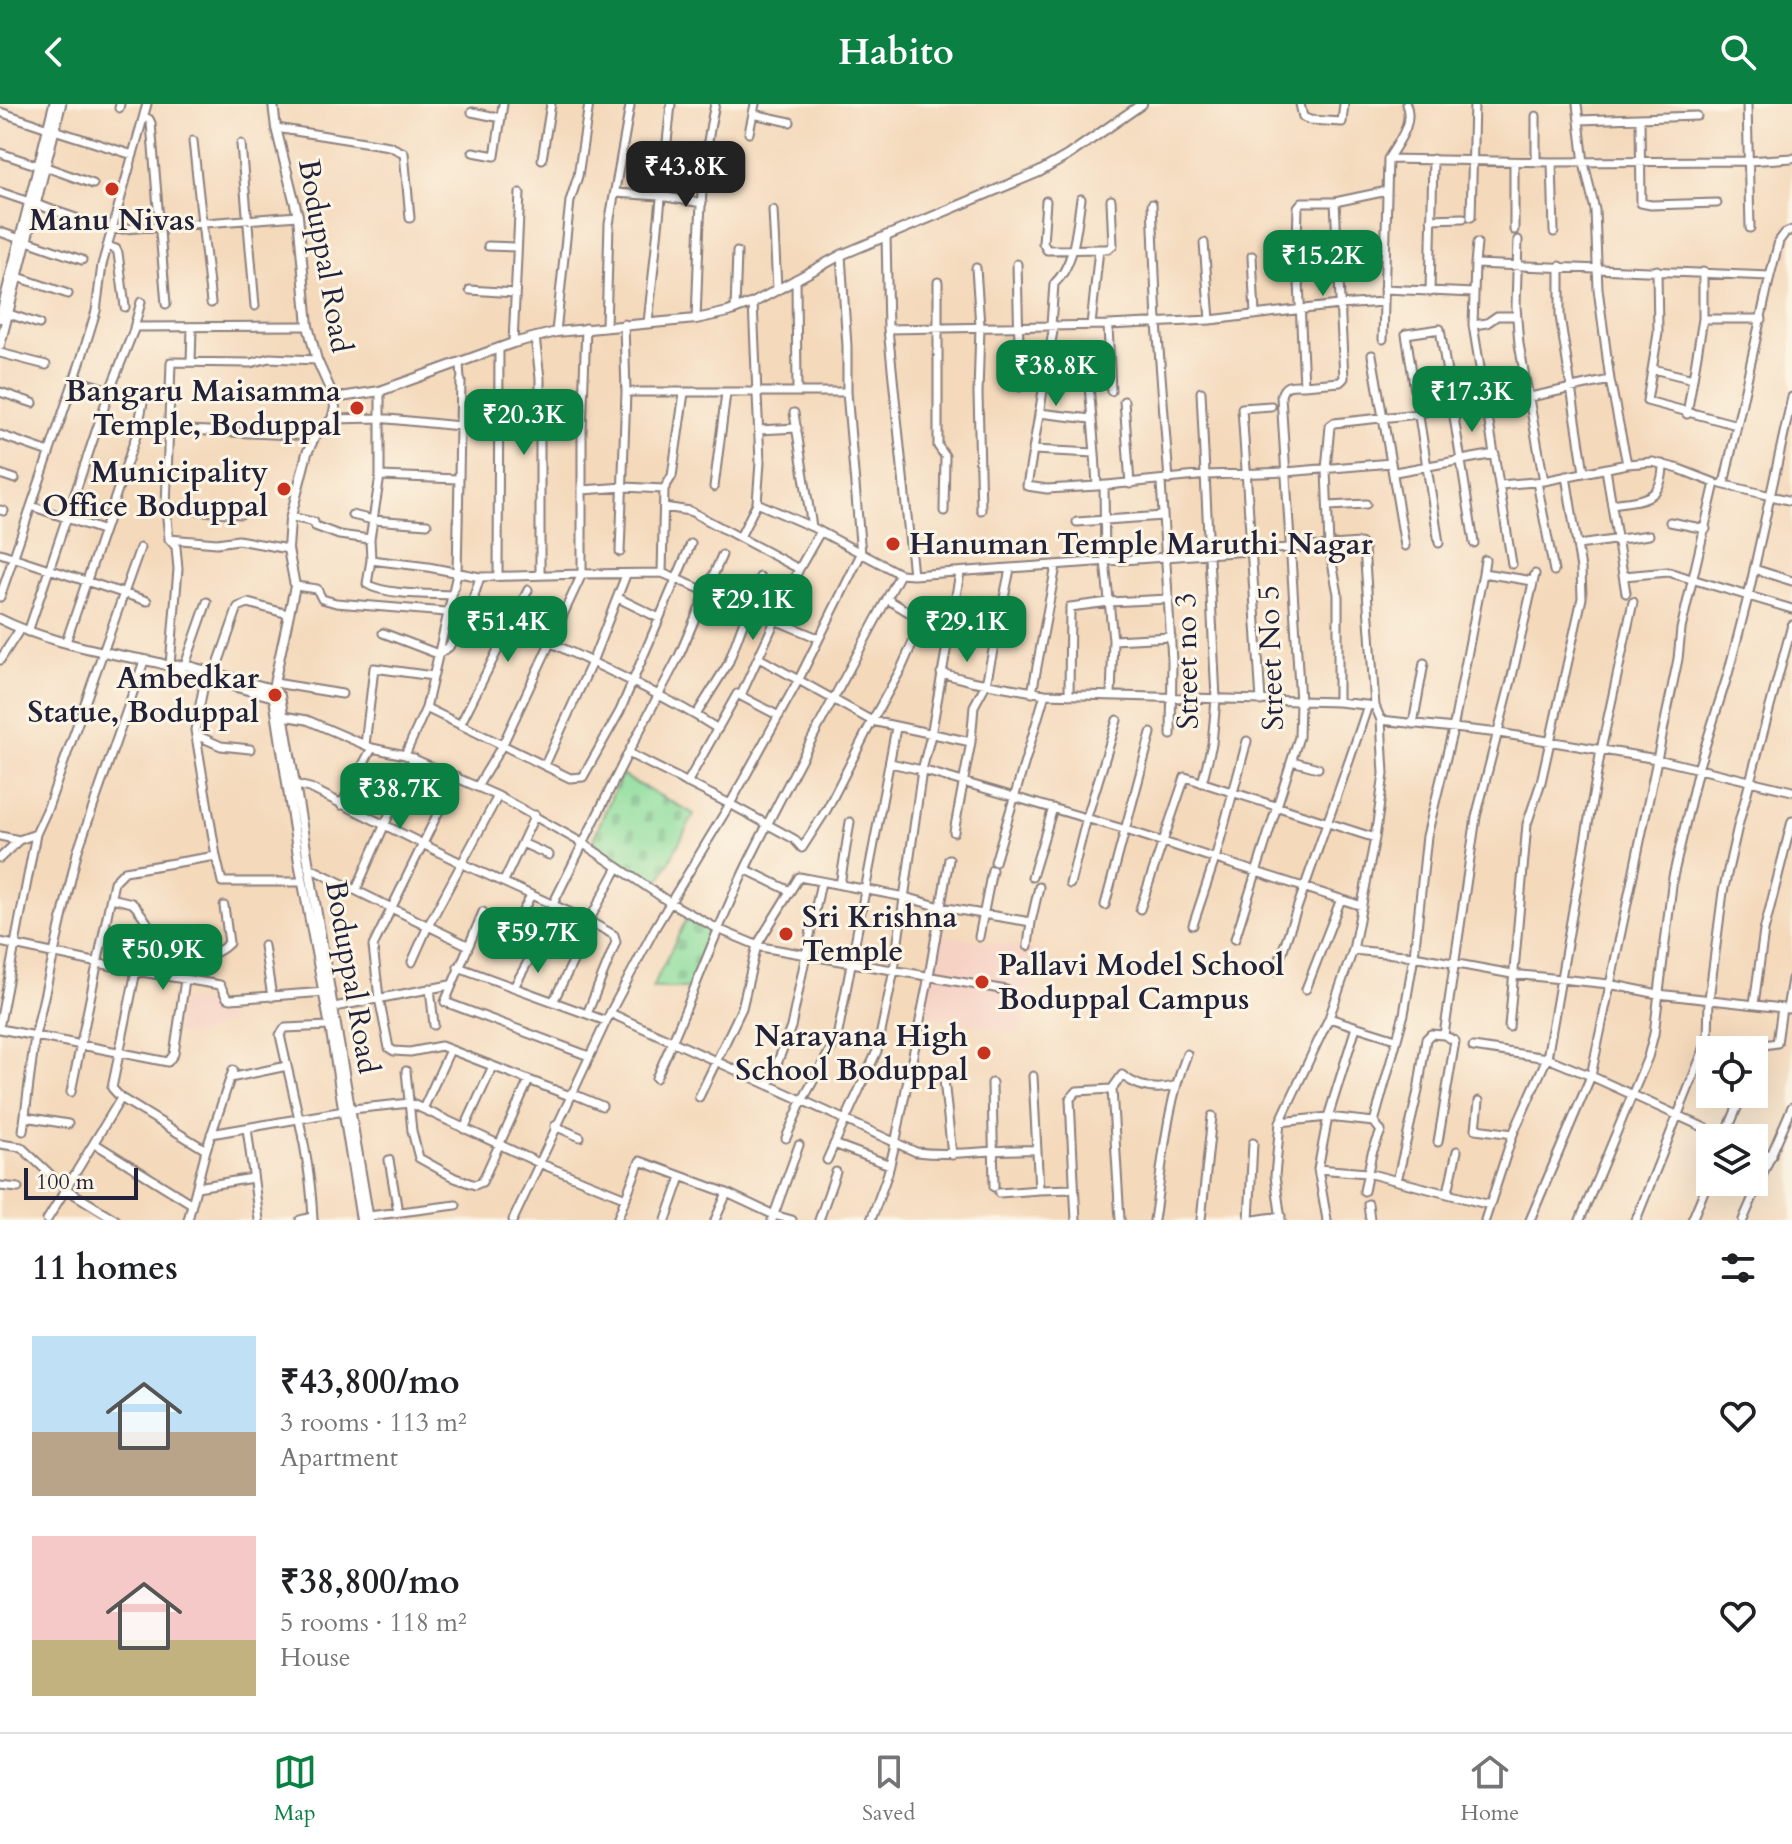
<!DOCTYPE html>
<meta charset="utf-8">
<style>
body{margin:0;font-family:Cardo,serif;background:#f2f2f2;color:#202124;height:100vh;display:flex;flex-direction:column;font-size:30px;white-space:nowrap}
*{box-sizing:border-box;margin:0}
p{font-size:26px;color:#757577}
.icon{flex:none;width:44px;height:44px;fill:none;stroke:currentColor;stroke-width:2;stroke-linecap:round;stroke-linejoin:round}
.map{position:relative;height:1116px;overflow:hidden}
.details{display:flex;flex-direction:column;background:#fff;flex:1}
.details>*{flex:none}
.tools{position:absolute;left:1696px;top:932px;display:grid;gap:16px}
.tools a{display:grid;place-items:center;width:72px;height:72px;border-radius:0px;background:#fff;box-shadow:0 8px 32px #0002;font-size:40px}
.scale{position:absolute;left:24px;bottom:20px;width:114px;box-sizing:border-box;padding-left:8px;border:4px solid #22223b;border-top:0;font-size:22px;line-height:28px;white-space:nowrap;color:#22223b;-webkit-text-stroke:6px #fcf5e5;paint-order:stroke}
.price{position:absolute;translate:-50% -68px;padding:0 18px;border-radius:16px;background:#0b8043;color:#fff;font-size:26px;line-height:52px;filter:drop-shadow(0 2px 4px #0008)}
.price::after{content:'';position:absolute;left:50%;top:48px;width:24px;height:18px;margin-left:-12px;background:inherit;clip-path:polygon(0 0,100% 0,50% 100%)}
.price.active{background:#222;color:#fff}
ul{padding:0;list-style:none}
li{display:flex;align-items:center;gap:24px;height:200px;padding:0 32px}
li span{display:grid;place-items:center;flex:none;width:224px;height:160px;border-radius:0px;color:#555}
li>.icon{margin-inline-start:auto}
span .icon{width:96px;height:96px;fill:#fffc;stroke-width:1}
li b{font-size:34px}
h2{display:flex;justify-content:space-between;align-items:center;height:96px;padding:0 32px;font-size:34px}
header{display:flex;justify-content:space-between;align-items:center;height:104px;padding:0 32px;background:#0b8043;color:#fff;font-size:36px;font-weight:800}
.tab-bar{display:flex;justify-content:space-around;align-items:center;height:112px;border-top:2px solid #e0e0e0;background:#fff;font-size:22px;color:#757577}
.tab-bar a{display:grid;justify-items:center;gap:4px}
.tab-bar .active{color:#0b8043}
.map>svg:first-child{display:block}
.built{fill:#f6d2c5}
.cemetery{fill:url(#cemetery-stones);stroke:#57806c;stroke-width:2}
.lines{fill:none;stroke-linecap:round;stroke-linejoin:round}
.pedestrian-casing{stroke:#8b7e7b;stroke-width:9}
.minor-casing{stroke:#8b7e7b;stroke-width:11}
.tertiary-casing{stroke:#8b7e7b;stroke-width:12}
.pedestrian{stroke:#fff;stroke-width:5}
.minor{stroke:#fff;stroke-width:7}
.tertiary{stroke:#fff;stroke-width:8}
.poi-dot{fill:#c8321e;stroke:#fcf5e5;stroke-width:3}
.labels{text-anchor:middle;dominant-baseline:central;stroke-width:6;stroke-linejoin:round;paint-order:stroke}
.poi-label{font-size:30px;font-weight:bold;fill:#22223b;stroke:#fcf5e5;text-anchor:end}
.street-label{font-size:30px;fill:#22223b;stroke:#fcf5e5}
</style>
<header><svg class="icon" aria-label="back" viewBox="0 0 24 24"><path d="M15 5l-7 7 7 7"/></svg>Habito<svg class="icon" aria-label="search" viewBox="0 0 24 24"><circle cx="10" cy="10" r="6"/><path d="M15 15l6 6"/></svg></header>
<div class="map">
<svg width="1792" height="1116" viewBox="0 0 1792 1116">
<defs>
<pattern id="cemetery-stones" width="16" height="16" patternUnits="userSpaceOnUse" patternTransform="scale(2)"><rect width="16" height="16" fill="#8cdd9d"/><path d="M2 7V4a2 2 0 0 1 4 0v3zM10 15v-3a2 2 0 0 1 4 0v3z" fill="#78bd88"/></pattern>
</defs>
<rect width="100%" height="100%" fill="#fcf5e5"/>
<filter id="ink" filterUnits="userSpaceOnUse"><feTurbulence type="fractalNoise" baseFrequency=".0125" numOctaves="2"/><feDisplacementMap in="SourceGraphic" scale="16" xChannelSelector="R" yChannelSelector="G"/><feConvolveMatrix kernelMatrix="1 2 1 2 8 2 1 2 1" color-interpolation-filters="sRGB"/></filter>
<filter id="wash" filterUnits="userSpaceOnUse"><feTurbulence type="fractalNoise" baseFrequency=".006" numOctaves="4" result="noise"/><feDisplacementMap in="SourceGraphic" scale="32" xChannelSelector="R" yChannelSelector="G"/><feGaussianBlur stdDeviation="1.8" result="paint"/><feColorMatrix in="noise" values="0 0 0 0 0 0 0 0 0 0 0 0 0 0 0 0 0 1.4 0 .05"/><feComposite in="paint" operator="in"/></filter>
<g filter="url(#wash)">
<rect width="100%" height="100%" fill="#f4d9bb"/>
<path class="built" d="M940,831l103,16 -25,83 -94,-20z
M182,896l31,3 9,6 3,-5 2,2 1,16 -18,9 -17,4 -19,-2z"/>
<path class="cemetery" d="M621,671l73,39 -38,73 -61,-43 -2,-5z
M686,816l24,10 -20,58h-38z"/>
</g>
<g filter="url(#ink)">
<g class="lines">
<defs>
<path id="pedestrian" d="M460,259l1,18"/>
<path id="minor" d="M1300,0l3,13 7,3 32,2 2,-18
M1406,0c8,20 -8,38 -18,55l164,3
M1577,0l7,59 11,47 3,79 12,91 17,84
M1747,0l3,124
M119,4l1,-4
M0,8l48,16
M472,8l29,6
M753,10l37,8
M1536,12v46
M144,13l5,2 2,4 15,181
M1640,15l1,84 10,2 66,-2
M1579,16l118,-4
M276,24l113,18 15,7 6,65
M54,26l79,25
M749,29l6,-29
M193,37l18,162
M241,40l14,162
M473,48l22,4 8,-52
M0,49l39,13
M542,55l9,-55
M46,63l47,17
M0,88l111,38 187,-14
M615,89l45,3 42,7
M1046,97l-3,42 4,7 52,-1 -8,76
M1152,100l5,119 12,157
M773,106l4,79
M1471,113l3,-113
M1431,115l32,-1
M1514,126v-68
M0,128l20,7
M1554,128l-2,-70 196,-1 44,-3
M886,131l2,94 25,246
M1518,136l-2,66 3,38 25,137
M27,137l55,19
M107,142l9,3 2,4 7,54
M488,142l29,1
M1099,145h9l5,-4 -2,-45
M1252,152l3,59
M1017,160l3,123
M1475,160l2,-21
M1560,162v50l24,156
M976,164l4,58 -2,68 3,116
M1657,166l1,63 -11,68 90,24
M18,173l50,17
M796,175l1,113
M938,178v164l7,10 -1,55
M1384,185l90,4
M470,186l45,3
M1430,188l3,-133
M735,206l2,-58
M6,209l33,11
M696,215c3,-71 3,-145 19,-215
M1703,215h59
M1210,216l129,-15 45,-3
M648,219l23,-219
M624,220l2,68h221
M1051,221l3,-41c22,-21 22,-56 27,-85
M1054,221l-27,161 20,3 50,-3 110,-11 79,-3 105,-9 14,83
M1108,221l3,66
M1473,221l14,-2 10,-7h19
M606,222l3,-102 21,-118
M134,224l7,-26
M888,225l220,-4 102,-5 -6,-77
M556,228l14,-131 8,-25 11,-72
M535,233l5,41v197
M1383,235l5,-180
M513,239l7,-150
M0,249l46,12
M1372,251l19,108
M191,258l1,-34
M1653,265l40,10
M73,275l37,11 58,10
M1304,281l36,-3 4,-4 -9,-176
M1089,282l6,67
M380,287v85l-10,63 1,21 -4,24c17,11 62,10 84,11
M0,288l33,11
M1201,288l15,307 -4,45 -10,39
M1124,297l6,83
M794,309l18,114
M1039,309l52,6
M1687,310l16,-95v-47
M332,315l46,-1 82,8 122,4
M167,325l148,7
M759,326l38,-2
M0,331l49,17
M1033,346l62,3 2,33
M1606,365l20,124
M1395,368l100,-18
M0,370l15,5
M380,372l78,3
M1161,378l11,179 -1,74
M1537,378l17,89
M1721,380l71,17
M1724,380l46,-208 9,-35 6,-8 7,-3
M1104,381l1,76 8,79 -2,56
M1501,381l43,-4 83,-17 26,-2 26,7 36,14 -34,146 -3,30 -87,417 -61,144
M714,383l12,-94
M582,386l42,-3 40,2 8,-13 12,-83
M757,399l55,24 88,47 13,1 447,-32 4,4 11,159
M1612,400c30,-5 51,-2 51,-40
M31,402l71,24
M1329,402l37,-2
M664,403l26,4 109,58
M166,404l75,6
M0,406l4,1
M352,411l21,5 54,4
M291,413l23,5 1,4 24,9 31,4
M1077,418l86,-6
M1670,418l36,7
M740,433l17,-34 3,-41 -7,-159
M169,435l48,4 21,-3 50,9
M1439,439l-33,-209 34,-5 34,214
M1578,441l71,-10
M620,448l6,-160
M0,449l147,48
M371,456l57,7 52,10 102,-3v-144l4,-102
M1512,460l-39,-239 2,-61 295,12
M1754,465l38,12
M662,469l2,-84
M1483,469l2,-13
M498,472l1,-228
M1624,472l44,-4 124,37
M480,473l-6,19 2,10c80,42 166,75 242,123
M295,482l22,3 5,10 14,4 110,9
M0,493l80,-234 16,-52 6,-46 45,-161
M618,494l41,20
M887,495l28,17 6,8 -20,45 -29,52 99,21 -17,90
M28,528l82,-242 25,-63 173,-1
M383,529l55,21 11,-7 25,-45
M1113,536l58,-3
M66,538l71,-209 7,-36
M0,556l20,-31
M170,561l8,-96 -2,-22 -7,-8 -3,-31 5,-146 80,1 18,-5 48,2
M185,561l22,-63
M941,569l30,8 74,13 293,8 37,4 6,14 118,13 158,26 135,32
M213,574l25,-71 10,-4 40,11
M275,579l67,11
M1032,589l24,-127
M741,591l58,-126 21,-37
M1069,591l1,-88 39,-5 60,-3
M1261,597l-19,-293 29,-2
M1338,598v-108l-9,-47 -3,-78 4,-43 4,-3 84,-9 34,-10 35,-1 43,-6 80,-17
M426,604l144,70 13,-1 37,-66 71,-167
M696,611l32,-51 32,-87
M284,612l23,4 65,28 33,7 93,41 86,48 85,58 49,27 43,18 245,43
M1413,620l11,-61
M460,621l68,-135
M196,631l25,11 29,3
M971,638l3,-36 12,-22 24,-115
M365,641l9,-77 59,8
M628,649l51,-97 43,-101
M405,651l21,-47 31,-134 4,-193
M1292,657l26,7
M890,659l32,7 201,59 239,77
M545,661l47,-103 34,-87
M456,672l-83,170 6,52 10,50 5,3 16,1 31,-6 129,50
M687,679l50,-89 42,22
M293,680l17,4 153,76 126,57 -2,12 -34,69
M477,683l26,-43 79,-170 80,-1 156,65
M341,701l31,-57
M0,732l19,4 -19,18
M19,736l17,-6 11,-24 93,-262
M522,739l27,12
M216,752l6,26h80
M995,758l50,-168
M308,763l159,78
M745,765l45,22
M1032,773l21,-69
M504,777l31,-66
M1070,780l17,-67 30,-97
M840,781l10,-63
M356,786l58,-132
M111,794l21,5c10,9 15,21 23,31 19,22 52,31 74,9l-5,-37
M1105,801l46,-172
M1140,805l45,-132 190,61
M483,808l-38,90 144,54
M1193,821l22,-66 32,-118
M511,830l20,-39
M979,833l13,-67
M1235,835l64,-202 1,-35 -19,-306c3,-13 12,-11 23,-11l-7,-144 1,-34 4,-5h33l52,-11
M0,838l136,29 84,14 7,13 4,1 94,-7
M264,842l8,51
M1028,842l3,-24
M1353,846l61,6 98,18 97,10 49,10 134,15
M412,858l16,-36 70,-130
M458,863l148,54
M136,867l-24,117 9,10 85,52
M1276,867c29,-90 63,-177 92,-266
M514,883l21,-38 18,-45 75,-151 102,51 64,35 8,9 25,-39 45,-88 -113,-63
M430,884l4,37
M1306,885l35,-90
M1754,900l10,-73 28,-110
M334,903l116,-22
M1787,905l5,-30
M610,909l45,-85 75,-124 69,-125 62,-125 -14,-162v-46l-6,-91
M587,910l29,-72 -2,-7 -25,-14 29,-54
M1329,914l67,21
M0,919l36,-189
M1509,923l18,-203 14,-42 41,-184 -1,-29 -15,-93
M0,925l168,33 6,-8 11,-74
M1444,931l32,-218 35,-136 24,-107
M1743,936l21,5 13,-2 5,-35
M1473,943l74,11 44,18 136,62
M1754,965l10,-24
M943,966l9,85
M406,967l6,60 7,27 36,20 20,7 7,-3 47,-102
M1033,972l6,114 35,-1
M230,974l57,-12
M656,974c33,-70 57,-143 91,-213 48,-98 102,-194 153,-291
M992,979l2,104
M769,981l22,-58 30,-145
M71,988l43,-210 11,-11 91,-15 -21,-126 10,-51
M571,989l31,13
M699,993l43,-89 15,-63 42,-68 106,20 36,10 90,15 8,-35
M1479,997l-3,28 37,5
M352,1005l58,-6 129,60 87,35
M423,1005l27,-59
M25,1013l43,7
M1280,1018l48,-5 46,5
M555,1022l25,11
M247,1024l12,92
M464,1025l29,-63
M23,1027l12,-95 42,-183 67,-192
M211,1030l133,-23
M786,1034l16,-37 35,-63 59,-310
M1724,1034l19,-44
M94,1039l98,61
M0,1040l21,3 45,42 50,31
M834,1040l56,21
M1754,1045l18,7
M389,1056l9,52
M827,1056l50,-109 17,-81 28,-200 9,-35 29,-162
M1318,1065l49,4 123,32
M1397,1077l21,-90 8,-52 5,-5 13,1 11,6 -17,101
M0,1082l18,2
M197,1083l56,-9
M1364,1087l8,-38 9,-22 -7,-9 30,-108 10,-58 13,-120 26,-107 30,-156 50,8
M1448,1088l9,-41
M999,1089l40,-3
M1368,1100l2,16
M369,1112l87,-11
M47,1116l74,-122
M188,1116l18,-70 27,-80
M300,1116l12,-3
M313,1116c-2,-62 -20,-125 -33,-185l5,-7 45,-2
M513,1116l97,-207 306,139c41,5 80,-4 121,-2
M617,1116l23,-59 87,32 47,22 18,5
M666,1116l15,-43
M715,1116l12,-27
M772,1116l27,-75
M819,1116l17,-48
M871,1116l17,-47 7,-29 34,-168 20,-117
M1076,1116l-6,-121 7,-8 35,-2
M1120,1116l-8,-131 10,-14c15,12 33,16 52,11
M1154,1116c9,-56 12,-113 33,-166
M1201,1116l11,-104
M1249,1116l4,-77
M1254,1116l27,-4
M1281,1116l-6,-44 5,-54 49,-104 24,-68 22,-112 9,-64 -3,-54
M1327,1116l-9,-51 10,-52 28,-90
M1485,1116l28,-86 34,-76 54,-308 32,-148
M1580,1116l68,-163 6,-23 19,-157 25,-108 30,-95 20,-77 44,-200
M1636,1116l72,-181 1,-40 14,-107 15,-66 54,-201
M1692,1116l18,-43
M1743,1116l49,-113"/>
<path id="tertiary" d="M273,0l3,24 22,88 10,110 9,34 17,38 1,10 -3,11 -17,17 -8,17 -17,67 -2,29 7,37 -22,102
M0,214l54,-214
M0,241l61,-241
M334,294l46,-7 133,-48 43,-11 140,-13 32,-7 25,-9 88,-48 198,-83 28,-16 75,-52
M0,515c36,18 79,28 118,36 22,5 47,6 65,18l88,23
M174,562l11,-1 87,24
M280,592l89,524
M274,594l25,164 32,170 30,188"/>
</defs>
<use href="#pedestrian" class="pedestrian-casing"/>
<use href="#minor" class="minor-casing"/>
<use href="#tertiary" class="tertiary-casing"/>
<use href="#pedestrian" class="pedestrian"/>
<use href="#minor" class="minor"/>
<use href="#tertiary" class="tertiary"/>
</g>
</g>
<g class="poi-dot">
<circle cx="112" cy="85" r="8"/>
<circle cx="357" cy="304" r="8"/>
<circle cx="284" cy="385" r="8"/>
<circle cx="893" cy="440" r="8"/>
<circle cx="275" cy="591" r="8"/>
<circle cx="786" cy="830" r="8"/>
<circle cx="982" cy="878" r="8"/>
<circle cx="984" cy="949" r="8"/>
</g>
<g class="labels">
<g class="poi-label">
<text x="112" y="116" text-anchor="middle">Manu Nivas</text>
<text x="341" y="287">Bangaru Maisamma<tspan x="341" dy="34">Temple, Boduppal</tspan></text>
<text x="268" y="368">Municipality<tspan x="268" dy="34">Office Boduppal</tspan></text>
<text x="909" y="440" text-anchor="start">Hanuman Temple Maruthi Nagar</text>
<text x="259" y="574">Ambedkar<tspan x="259" dy="34">Statue, Boduppal</tspan></text>
<text x="802" y="813" text-anchor="start">Sri Krishna<tspan x="802" dy="34">Temple</tspan></text>
<text x="998" y="861" text-anchor="start">Pallavi Model School<tspan x="998" dy="34">Boduppal Campus</tspan></text>
<text x="968" y="932">Narayana High<tspan x="968" dy="34">School Boduppal</tspan></text>
</g>
<g class="street-label">
<text transform="translate(325 152) rotate(80)">Boduppal Road</text>
<text transform="translate(1271 554) rotate(-92)">Street No 5</text>
<text transform="translate(1187 557) rotate(-91)">Street no 3</text>
<text transform="translate(352 873) rotate(80)">Boduppal Road</text>
</g>
</g>
</svg>
<div class="tools">
<a><svg class="icon" aria-label="locate" viewBox="0 0 24 24"><circle cx="12" cy="12" r="6"/><path d="M12 2v4M12 18v4M2 12h4M18 12h4"/></svg></a>
<a><svg class="icon" aria-label="layers" viewBox="0 0 24 24"><path d="M12 4l9 5-9 5-9-5zM3 14l9 5 9-5"/></svg></a>
</div>
<div class="scale">100 m</div>
<b class="price active" style="left:686px;top:105px">₹43.8K</b>
<b class="price" style="left:1323px;top:194px">₹15.2K</b>
<b class="price" style="left:1056px;top:304px">₹38.8K</b>
<b class="price" style="left:1472px;top:330px">₹17.3K</b>
<b class="price" style="left:524px;top:353px">₹20.3K</b>
<b class="price" style="left:753px;top:538px">₹29.1K</b>
<b class="price" style="left:508px;top:560px">₹51.4K</b>
<b class="price" style="left:967px;top:560px">₹29.1K</b>
<b class="price" style="left:400px;top:727px">₹38.7K</b>
<b class="price" style="left:538px;top:871px">₹59.7K</b>
<b class="price" style="left:163px;top:888px">₹50.9K</b>
</div>
<section class="details">
<h2>11 homes<svg class="icon" aria-label="filters" viewBox="0 0 24 24"><path d="M4 7h16M4 17h16"/><circle cx="9" cy="7" r="2"/><circle cx="15" cy="17" r="2"/></svg></h2>
<ul>
<li><span style="background:linear-gradient(#bfe0f5 60%,#b9a48a 0)"><svg class="icon" aria-label="home" viewBox="0 0 24 24"><path d="M3 11l9-7 9 7M6 9v11h12V9"/></svg></span><div><b>₹43,800/mo</b><p>3 rooms · 113 m²</p><p>Apartment</p></div><svg class="icon" aria-label="heart" viewBox="0 0 24 24"><path d="M12 20l-8-8c-3-5 5-10 8-4 3-6 11-1 8 4z"/></svg></li>
<li><span style="background:linear-gradient(#f6c9c9 65%,#c2b280 0)"><svg class="icon" aria-label="home" viewBox="0 0 24 24"><path d="M3 11l9-7 9 7M6 9v11h12V9"/></svg></span><div><b>₹38,800/mo</b><p>5 rooms · 118 m²</p><p>House</p></div><svg class="icon" aria-label="heart" viewBox="0 0 24 24"><path d="M12 20l-8-8c-3-5 5-10 8-4 3-6 11-1 8 4z"/></svg></li>
</ul>
</section>
<nav class="tab-bar">
<a class="active"><svg class="icon" aria-label="map" viewBox="0 0 24 24"><path d="M3 6l6-2 6 2 6-2v14l-6 2-6-2-6 2zM9 4v14M15 6v14"/></svg>Map</a>
<a><svg class="icon" aria-label="saved" viewBox="0 0 24 24"><path d="M7 4h10v16l-5-4-5 4z"/></svg>Saved</a>
<a><svg class="icon" aria-label="home" viewBox="0 0 24 24"><path d="M3 11l9-7 9 7M6 9v11h12V9"/></svg>Home</a>
</nav>
